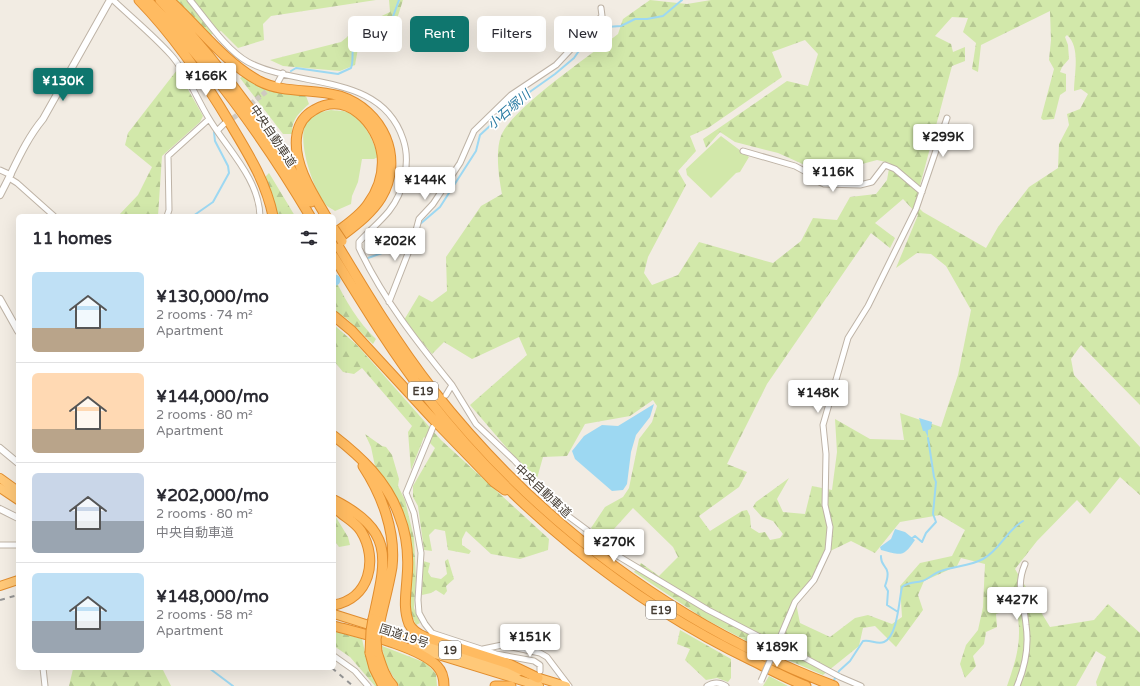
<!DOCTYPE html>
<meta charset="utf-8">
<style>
body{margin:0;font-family:"Varela Round","Noto Sans JP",sans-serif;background:#f2f2f3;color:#2b2b33;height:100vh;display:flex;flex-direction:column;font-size:15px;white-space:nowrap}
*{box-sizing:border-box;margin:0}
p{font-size:13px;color:#7c7c81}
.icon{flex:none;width:22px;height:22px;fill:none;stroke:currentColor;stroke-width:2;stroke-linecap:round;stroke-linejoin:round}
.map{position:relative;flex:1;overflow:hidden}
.side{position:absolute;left:16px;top:214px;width:320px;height:456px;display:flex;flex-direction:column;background:#fff;border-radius:6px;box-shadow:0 4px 16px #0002}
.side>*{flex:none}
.banner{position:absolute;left:348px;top:16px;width:380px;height:36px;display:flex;gap:8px}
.price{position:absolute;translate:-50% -34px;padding:0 9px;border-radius:4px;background:#fff;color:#222;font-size:13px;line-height:26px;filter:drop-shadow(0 1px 2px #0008)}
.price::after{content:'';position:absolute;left:50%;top:24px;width:12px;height:9px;margin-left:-6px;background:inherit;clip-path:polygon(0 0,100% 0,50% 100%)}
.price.on{background:#0f766e;color:#fff}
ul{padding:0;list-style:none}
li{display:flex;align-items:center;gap:12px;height:100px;padding:0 16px}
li+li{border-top:1px solid #e1e1e2}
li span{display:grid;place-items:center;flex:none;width:112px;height:80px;border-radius:6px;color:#555}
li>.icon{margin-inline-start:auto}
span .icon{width:48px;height:48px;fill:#fffc;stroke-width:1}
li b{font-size:17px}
h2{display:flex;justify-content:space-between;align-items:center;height:48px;padding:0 16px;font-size:17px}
.pill{padding:0 14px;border-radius:6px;background:#fff;box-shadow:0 4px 16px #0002;font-size:14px;line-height:36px}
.pill.on{background:#0f766e;color:#fff}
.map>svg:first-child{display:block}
.green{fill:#d2e8aa}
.forest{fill:url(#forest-firs);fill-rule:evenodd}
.water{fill:#9dd8f2}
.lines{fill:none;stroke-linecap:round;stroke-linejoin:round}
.stream{stroke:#9dd8f2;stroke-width:2}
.river{stroke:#9dd8f2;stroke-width:11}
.minor-tunnel{stroke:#cfc9c0;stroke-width:5;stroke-dasharray:5 2.5;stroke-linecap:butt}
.minor-casing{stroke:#beb3a6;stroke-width:7}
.tertiary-casing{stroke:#beb3a6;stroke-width:8}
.trunk-casing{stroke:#e18d2e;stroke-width:10}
.motorway-casing{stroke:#e18d2e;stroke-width:11}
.minor{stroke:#fff;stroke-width:5}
.tertiary{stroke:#fff;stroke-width:6}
.trunk{stroke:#ffc878;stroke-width:8}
.motorway{stroke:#ffbb61;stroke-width:9}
.rail{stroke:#949494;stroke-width:2;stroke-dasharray:5 5;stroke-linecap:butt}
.minor-bridge-casing{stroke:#beb3a6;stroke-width:7;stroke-linecap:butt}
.motorway-bridge-casing{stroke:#e18d2e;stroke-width:11;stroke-linecap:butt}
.minor-bridge{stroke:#fff;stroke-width:5}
.motorway-bridge{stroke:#ffbb61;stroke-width:9}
.labels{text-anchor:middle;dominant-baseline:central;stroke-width:3.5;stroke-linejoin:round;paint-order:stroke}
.shield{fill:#fff;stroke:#7c7670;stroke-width:1}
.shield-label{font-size:11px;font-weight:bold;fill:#443c33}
.street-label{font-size:12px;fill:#443c33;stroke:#fff}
.water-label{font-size:13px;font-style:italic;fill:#287aa2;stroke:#fff}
</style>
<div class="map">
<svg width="1140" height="686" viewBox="0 0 1140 686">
<defs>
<pattern id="forest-firs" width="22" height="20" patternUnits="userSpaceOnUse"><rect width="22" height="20" fill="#d2e8aa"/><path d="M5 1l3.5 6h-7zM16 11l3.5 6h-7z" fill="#b6c893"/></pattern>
</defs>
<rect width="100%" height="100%" fill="#f2ece3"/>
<path class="green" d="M331,110c5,1 11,0 16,2 17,7 27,29 31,45l-4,2h-12l-4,23 -6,14 -1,8 -16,7c-2,-2 -6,-3 -8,-5 -13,-13 -32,-69 -20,-84 6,-9 14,-10 24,-12z
M721,136l28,21 -9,15 -4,1 -25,25 -24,-23 -1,-6z
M769,676l19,10h-25z"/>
<path class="forest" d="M173,0h203l-105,16 -8,8 1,16 -26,8 -17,-17 -11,4z
M389,0h14l-6,19 -38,24 -4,22 -15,6 -57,-5 -13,-6 71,-18 11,-9 -1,-5 16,-5 23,-11z
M650,0l37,4 24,-4h429v405l-59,-60 -10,14 3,16 66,72v48l-20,-18 -30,37 -13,-14 -40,41 -22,28 35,58 44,-7 14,-16 32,29v53h-43l-1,-4 10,-25 -10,-6 -20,35h-69c10,-29 16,-48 9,-79l-20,7 1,13 -11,5 -2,12 -11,12 3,10 -11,12 -5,-14 6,-19 12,-15 5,-23 2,-43 -24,-6 -4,8 -33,15 -6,14 5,15 -27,37 -21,-21 -12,2 -4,18 -36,29 -63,-27 -57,-30 -69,-46 7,-9 18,13 19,-19 -5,-10 -40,-39 -29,32 -13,-12 14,-21 18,-10 6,-9 10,-49 13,-17 5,-16 -4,-6 -23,16 -45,8 -18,32 -24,1 -7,25 -66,-77 57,-50 -8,-18 -47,22 -28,-17 -12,12 -28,-34 15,-25 13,7 15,-11 -1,-34 35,-51 21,-12c-3,-16 -7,-42 -1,-58 9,-26 92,-83 117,-102l5,-15zM1050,11l1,29 -2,20 5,9 -13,49 2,2 11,-1 6,-24 6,-4v-17l-6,-2 2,-5 7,-8 -1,-14 -3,-8 2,-2c14,12 7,39 7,56l7,-2 7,5 -8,15 -13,5 2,11 -10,19 -1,24 -29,19 -31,40 -12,21 -63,-36 -8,-8 37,-138 13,-5v-14l-12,5 -2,-8 -16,-8 17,-19 16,1 -5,14 13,11 -4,26 6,3 3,-27zM805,40l13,14 -10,32 -21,-5 -84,58 3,9 14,-16 15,10 43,11 47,21 52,-14 13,3 -3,17 -11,14 -26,3 -13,23 -24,-2 -12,23 -28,22 -74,-21 -21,33 -26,10 -8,-12 4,-16 38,-72 -8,-14 18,-20 -6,-15 18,-8 74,-51 -10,-25zM903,199l15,16 -22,53 21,-15 14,1 15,12 25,44 -13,65 -17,52 -41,-14 4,27 -34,-1 -35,-20 2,33 -5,38 -20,-4 -7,28 -22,-2 -6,-13 12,-21 -33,24 -3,5 9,10 11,4 10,13 -3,4 -10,2 -5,-8 -6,1 -8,-5 -1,-12 -3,-6 -5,1 -32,20 -11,-15 40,-29 8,-15 -20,-8 40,-80 104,-151 19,15 5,-10 -20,-15zM940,515l25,15 -13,26 -32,7 -20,23 2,31 -10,7 -24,-9 -13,3 -25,19 -30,-14 -5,-25 17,-20 12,-24 27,-13 24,12 25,-31z
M177,70l26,46 -3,6 -38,34 -4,60h-40l20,-21 14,-28 -27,-22 3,-12z
M243,76c20,14 40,16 63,20l3,8c-10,9 -18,16 -17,30h-9l-43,-56z
M269,173l26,43h-18l-5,-22 -8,-16z
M334,277c11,23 24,45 42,62l-3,5 -26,-25 -13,-9z
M334,325l23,20 84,95 108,99 -1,11 -28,9 -29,-5 -25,-23 -4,8v6l9,6 -2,3 -21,-4 -3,-19 -10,-2 -6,6 3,16 -8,-1 -6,-44 -5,-9v-11l22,-38 -11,-11 -13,33 -3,-38 4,-6 -50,-58 -8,6 -11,-2 -9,-11z
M365,434l17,12 4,1 6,8 7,24 -1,7 7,14 9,38 2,41 -2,29 6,15 -4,2 -5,-11 -2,-11 -1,-64 -32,-68 -5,-24z
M334,514l14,23 2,8 -11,2 -5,-7z
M448,559l6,20 -8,7 1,5 -3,4 -8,-5 -5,3 -9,2 1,-34 7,2 -2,9 3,5 10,2 6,-5 -2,-13z
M680,630l51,29v19l-3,4 -11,-4 -11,2 -21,-20 5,-11 -13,-5z
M334,631l28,8c4,17 7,33 17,47h-4l-25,-29 -16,-11z
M382,646l44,17 10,11 1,12h-38l-14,-23z
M71,668h91l9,18h-102l4,-17z"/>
<path class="water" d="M654,404l-4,13 -14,18 -5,17 -4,32 -4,6 -11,1 -37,-32 -3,-8 12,-15 18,-11 16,1z
M919,418l13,4 -1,7 -3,1v7l-3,-6h-2z
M895,529l10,3 10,8c-12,18 -14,15 -34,10l-1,-3 11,-8z"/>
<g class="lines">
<path class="stream" d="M291,71l5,-3 42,6 13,-6c3,-8 0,-15 3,-23l37,-23 8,-22
M193,216l20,-14 16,-29 -1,-7 -13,-25 -1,-9
M419,225l21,-18 36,-56 4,-16 37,-34 38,-27 19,-16 9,-13 23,-18 15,-1 14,-7h12l16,-3 19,-16
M368,258l14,-5 8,-9 26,-17
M911,539l4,-3 7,6 4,-9 10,-11 -3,-8 3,-32 -2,-5 -6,-39
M881,556c-1,13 12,8 4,30l3,5 -1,14 11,7
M209,668l24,18
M834,680l5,-9 11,-10 13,-20c7,-2 14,4 21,1 14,-6 15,-43 18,-55 6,-5 13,-4 20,-6 7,-2 12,-8 19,-10 14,-5 29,-5 42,-12 17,-9 23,-28 40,-38"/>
<path class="river" d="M334,280h1"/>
<path class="minor-tunnel" d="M227,123l45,-36"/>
<defs>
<path id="minor" d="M113,0c19,18 40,35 58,55 16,18 25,42 37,62 18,31 51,61 52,99
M190,0c16,19 36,50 58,62 51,27 133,10 155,77 8,23 1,53 -14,72 -9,11 -20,20 -30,31v6c24,51 58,94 93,137l-6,10
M278,82l5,-9
M218,130l6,-6
M743,151l52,15 13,7 7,7 9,4 36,1 12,-3 13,-17 10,4 27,23
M0,170l11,5
M9,178l8,5 37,33
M167,216l2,-6 -1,-54 41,-37
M389,302l25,-64 5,-19 14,-15 27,-41 14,-32 37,-36 45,-30 46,-49 -1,-8
M452,385l24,39 38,36 46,50 27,20 21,20 100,60 52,27 17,6 63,34 21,9
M433,427l-27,66 8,20 7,40 -3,47 1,13 6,11 7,9 64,21 38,7 6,4v6
M0,545h18
M776,647l19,-45 19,-22 14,-30 2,-23 -5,-22 1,-51 -3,-29 25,-87 20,-32 48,-97 31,-91
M483,649l19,-4 38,8 7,4 22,29
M334,656l21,15 13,15
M43,668l2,18
M707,686c7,-4 12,-4 19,0
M1017,686c8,-19 12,-41 9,-61 -2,-24 -11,-38 -1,-61"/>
<path id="tertiary" d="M0,195c14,-26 24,-53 43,-76l67,-119
M0,299l18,32
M0,448l18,15
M0,509l18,9"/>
<path id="trunk" d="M0,478l18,13
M0,488l18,12
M0,586l18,-6
M334,614l184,58
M412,647l127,39
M533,676l33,10"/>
<path id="motorway" d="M139,0c36,37 66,81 92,125 18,30 35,57 42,91
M147,0c64,65 117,138 163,216
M160,0c58,62 108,129 151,202
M169,0c30,27 54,61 90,81 25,13 54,7 81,15 43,14 65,62 41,102 -11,18 -31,31 -47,44
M326,216c-14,-23 -34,-54 -29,-82 2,-11 8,-19 17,-24 33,-20 64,14 68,45 2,19 -3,34 -14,49 -8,12 -22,21 -34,30
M337,244c30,50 60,100 96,146 104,133 243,236 401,296
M334,257c29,47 58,95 92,139 86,111 200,204 327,265 18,9 35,18 53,25
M334,316l18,15 81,88 61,63 11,8
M334,436c27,21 53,45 65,79 8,20 10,42 8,63 -1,16 -4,31 2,46 3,6 9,10 16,13l84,27 29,14
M363,466c19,29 33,66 29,101 -3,18 -8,36 -12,54
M334,500c62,32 52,59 39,119
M334,506c7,10 20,14 27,25 18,29 8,68 -27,74
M334,626c26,7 86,21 103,40 5,5 7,13 7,20
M377,652c4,12 7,24 16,34
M370,653l4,15 9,18
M495,686h16"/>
</defs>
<use href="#minor" class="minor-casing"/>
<use href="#tertiary" class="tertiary-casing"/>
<use href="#trunk" class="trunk-casing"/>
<use href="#motorway" class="motorway-casing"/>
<use href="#minor" class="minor"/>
<use href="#tertiary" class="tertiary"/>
<use href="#trunk" class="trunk"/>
<use href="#motorway" class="motorway"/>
<path class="rail" d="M0,600l18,-5
M332,668l21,18"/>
<defs>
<path id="minor-bridge" d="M761,681l15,-34"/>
<path id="motorway-bridge" d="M334,229l8,12
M377,652l-1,-13 4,-18
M370,653l1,-22 2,-12"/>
</defs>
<use href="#minor-bridge" class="minor-bridge-casing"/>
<use href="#motorway-bridge" class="motorway-bridge-casing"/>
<use href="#minor-bridge" class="minor-bridge"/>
<use href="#motorway-bridge" class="motorway-bridge"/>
</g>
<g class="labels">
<g class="shield">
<rect x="408" y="382" width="30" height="18" rx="3"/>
<rect x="646" y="601" width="30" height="18" rx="3"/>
<rect x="439" y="641" width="22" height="18" rx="3"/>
</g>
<g class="shield-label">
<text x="423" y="391">E19</text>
<text x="661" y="610">E19</text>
<text x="450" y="650">19</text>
</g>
<g class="street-label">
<text transform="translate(273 136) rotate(56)">中央自動車道</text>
<text transform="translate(543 491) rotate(43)">中央自動車道</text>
<text transform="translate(404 636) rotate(18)">国道19号</text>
</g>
<g class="water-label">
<text transform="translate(509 110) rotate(-41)">小石塚川</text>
</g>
</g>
</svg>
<b class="price" style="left:206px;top:97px">¥166K</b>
<b class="price on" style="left:63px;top:102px">¥130K</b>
<b class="price" style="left:943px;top:158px">¥299K</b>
<b class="price" style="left:833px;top:193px">¥116K</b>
<b class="price" style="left:425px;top:201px">¥144K</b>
<b class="price" style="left:395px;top:262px">¥202K</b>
<b class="price" style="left:818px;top:414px">¥148K</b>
<b class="price" style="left:614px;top:563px">¥270K</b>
<b class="price" style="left:1017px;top:621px">¥427K</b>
<b class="price" style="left:530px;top:658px">¥151K</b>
<b class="price" style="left:777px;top:668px">¥189K</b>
<div class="banner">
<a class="pill">Buy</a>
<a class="pill on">Rent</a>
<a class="pill">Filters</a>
<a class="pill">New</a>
</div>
<section class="side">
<h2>11 homes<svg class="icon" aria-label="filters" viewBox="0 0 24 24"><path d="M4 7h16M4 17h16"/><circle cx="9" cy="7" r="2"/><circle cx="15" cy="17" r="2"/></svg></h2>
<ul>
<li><span style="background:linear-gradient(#bfe0f5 70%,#b9a48a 0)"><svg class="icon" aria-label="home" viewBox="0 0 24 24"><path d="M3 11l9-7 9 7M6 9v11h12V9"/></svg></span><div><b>¥130,000/mo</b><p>2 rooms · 74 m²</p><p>Apartment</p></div></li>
<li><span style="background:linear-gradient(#ffd9b3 70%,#b9a48a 0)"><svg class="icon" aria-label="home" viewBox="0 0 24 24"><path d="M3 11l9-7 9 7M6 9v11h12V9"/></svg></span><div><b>¥144,000/mo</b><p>2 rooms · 80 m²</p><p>Apartment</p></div></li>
<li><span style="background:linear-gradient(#c9d6e8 60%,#9aa5b1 0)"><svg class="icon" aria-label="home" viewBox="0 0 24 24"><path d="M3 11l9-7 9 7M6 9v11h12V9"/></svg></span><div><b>¥202,000/mo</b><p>2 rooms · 80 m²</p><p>中央自動車道</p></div></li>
<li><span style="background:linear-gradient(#bfe0f5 60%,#9aa5b1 0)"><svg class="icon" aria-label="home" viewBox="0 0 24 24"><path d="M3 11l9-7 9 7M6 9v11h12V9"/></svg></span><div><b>¥148,000/mo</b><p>2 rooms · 58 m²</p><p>Apartment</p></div></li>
</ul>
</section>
</div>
